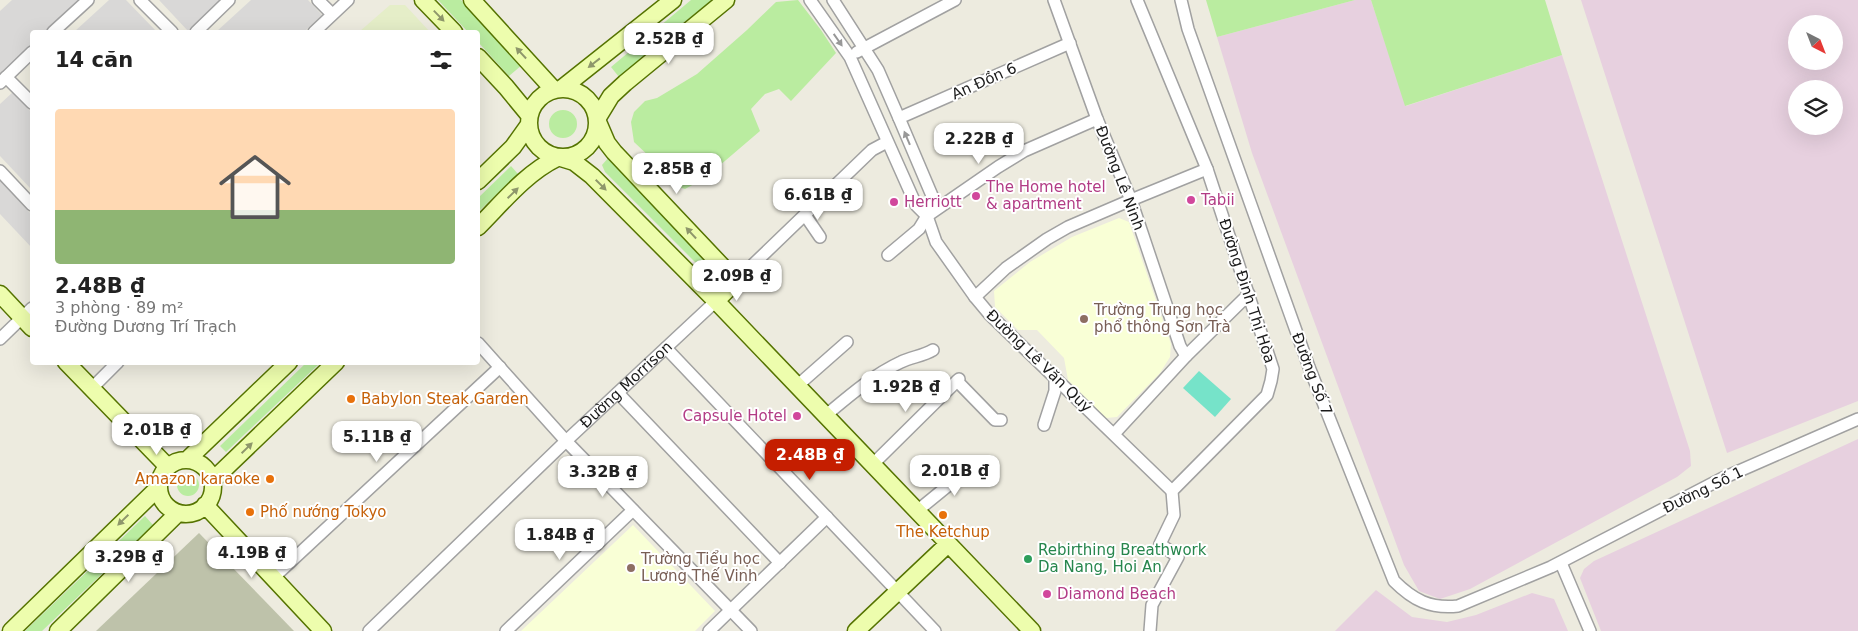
<!DOCTYPE html>
<html lang="vi">
<meta charset="utf-8">
<style>
body{margin:0;font-family:"DejaVu Sans",sans-serif;background:#f2f2f2;color:#222;height:100vh;display:flex;flex-direction:column;font-size:19px;white-space:nowrap}
*{box-sizing:border-box;margin:0}
p{font-size:16px;color:#767676}
.icon{flex:none;width:28px;height:28px;fill:none;stroke:currentColor;stroke-width:2;stroke-linecap:round;stroke-linejoin:round}
.map{position:relative;flex:1;overflow:hidden}
.drawer{position:absolute;left:30px;top:30px;width:450px;height:335px;display:flex;flex-direction:column;background:#fff;border-radius:5px;box-shadow:0 5px 20px #0002}
.drawer>*{flex:none}
.needle{width:32px;rotate:138deg}
.controls{position:absolute;left:1788px;top:15px;display:grid;gap:10px}
.controls a{display:grid;place-items:center;width:55px;height:55px;border-radius:50%;background:#fff;box-shadow:0 5px 20px #0002;font-size:25px}
.price{position:absolute;translate:-50% -42px;padding:0 11px;border-radius:10px;background:#fff;color:#222;font-size:16px;line-height:32px;filter:drop-shadow(0 1px 2px #0008)}
.price::after{content:'';position:absolute;left:50%;top:30px;width:15px;height:11px;margin-left:-8px;background:inherit;clip-path:polygon(0 0,100% 0,50% 100%)}
.price.on{background:#c51e00;color:#fff}
ul{padding:0;list-style:none}
li{display:grid;align-content:center;gap:10px;height:265px;padding:0 25px}
li+li{border-top:1px solid #e0e0e0}
li span{display:grid;place-items:center;height:155px;border-radius:5px;color:#555}
li>.icon{margin-inline-start:auto}
span .icon{width:90px;height:90px;fill:#fffc;stroke-width:1}
li b{font-size:21px}
h2{display:flex;justify-content:space-between;align-items:center;height:60px;padding:0 25px;font-size:21px}
.map>svg:first-child{display:block}
.residential{fill:#d9d8d7}
.industrial{fill:#e7d0df;fill-rule:evenodd}
.education{fill:#f9ffd6}
.construction{fill:#bec2aa}
.farmland{fill:#e5eec8}
.grass{fill:#baeca0}
.pitch{fill:#76e3c9}
.lines{fill:none;stroke-linecap:round;stroke-linejoin:round}
.street-casing{stroke:#a1a1a1;stroke-width:14}
.secondary-casing{stroke:#557300;stroke-width:19}
.street{stroke:#fff;stroke-width:11}
.secondary{stroke:#edfdad;stroke-width:16}
.oneway{fill:#8e976b}
.oneway2{fill:#989898}
.hotel-dot{fill:#d1479c;stroke:#fff;stroke-width:2}
.education-dot{fill:#8d6e63;stroke:#fff;stroke-width:2}
.food-dot{fill:#e8710a;stroke:#fff;stroke-width:2}
.leisure-dot{fill:#2e9e5b;stroke:#fff;stroke-width:2}
.labels{text-anchor:middle;dominant-baseline:central;stroke-width:4;stroke-linejoin:round;paint-order:stroke}
.street-label{font-size:15px;fill:#1a1a1a;stroke:#fff}
.hotel-label{font-size:15px;fill:#b23c85;stroke:#fff;text-anchor:start}
.education-label{font-size:15px;fill:#785e54;stroke:#fff;text-anchor:start}
.food-label{font-size:15px;fill:#c56008;stroke:#fff;text-anchor:start}
.leisure-label{font-size:15px;fill:#27864d;stroke:#fff;text-anchor:start}
</style>
<div class="map">
<svg width="1858" height="631" viewBox="0 0 1858 631">
<rect width="100%" height="100%" fill="#edebdf"/>
<path class="residential" d="M12,0h70l-35,32h-15v14l-32,30v-65z
M109,0h17l31,32h-83z
M159,0h62l-33,31z
M251,0h57l14,15 -18,17h-88z
M13,92l19,21v73l-2,2 -30,-32v-52z
M0,180l32,35v33l-32,-34z"/>
<path class="industrial" d="M1355,0h16l35,106 156,-51 128,396 1,15 -14,11 -207,112 -30,10 -21,-8 -15,-26 -152,-412 -35,-116z
M1581,0h277v401l-131,52zM1796,24h38v37h-38zM1796,89h38v37h-38z
M1858,439v192h-257l-21,-53 4,-9 10,-8z
M1376,590l36,27 35,5 29,-7 56,-22 22,6 14,32h-233z"/>
<path class="education" d="M1119,218l10,4 42,122 -1,13 -10,16 -43,44 -11,1 -38,-38 -4,-22 -27,-28h-19l-23,-23 -1,-16 36,-29 42,-25z
M633,525l82,86 -20,20h-174z"/>
<path class="construction" d="M199,533l95,98h-198z"/>
<path class="farmland" d="M390,5h15l25,27h-71z"/>
<path class="grass" d="M438,0h23l61,65 -13,11 -31,-34v-10h-10z
M691,0h21l-44,35 -49,42 -8,-10z
M798,0l23,30 15,23 -45,48 -12,-12 -14,5 -14,15 9,22 -55,47 -20,11 -21,-7 -11,-22 -19,-18 -3,-20 3,-10 11,-11 12,-3 40,-24 50,-44 29,-28z
M1206,0h149l-138,37z
M1371,0h174l17,55 -157,51z
M549 124a14 14 0 1 1 28 0a14 14 0 1 1-28 0Z
M609,157l95,102 -7,5 -92,-92 -3,-7z
M511,166l7,8 -40,38v-14z
M306,363h14l-94,89 -6,-6z
M177 485a11 11 0 1 1 22 0a11 11 0 1 1-22 0Z
M145,516l8,9 -111,106h-17z"/>
<path class="pitch" d="M1199,371l32,28 -16,18 -32,-29z"/>
<g class="lines">
<defs>
<g id="street">
<path d="M140,0l32,32"/>
<path d="M318,0l14,14"/>
<path d="M810,0l40,57 66,148 11,11 9,26 39,55 15,18 182,176"/>
<path d="M833,0l45,70 21,48 34,80 -6,18"/>
<path d="M1054,0l43,119 34,81 49,146 6,10"/>
<path d="M1137,0l70,169 66,200 -2,12 -4,14 -95,96 2,24 -14,29 18,13 -26,48 -2,26"/>
<path d="M1181,0l7,29 121,338 85,214c19,19 36,28 64,25l93,-39 172,-89 135,-59"/>
<path d="M53,32l35,-32"/>
<path d="M196,32l33,-32"/>
<path d="M314,32l34,-32"/>
<path d="M857,52l98,-52"/>
<path d="M6,77l26,26"/>
<path d="M0,83l32,-31"/>
<path d="M899,118l171,-75"/>
<path d="M0,171l32,34"/>
<path d="M805,215l15,22"/>
<path d="M888,255l31,-26 8,-13 71,-49 26,-16 73,-32"/>
<path d="M736,281l136,-131 15,-8"/>
<path d="M975,297l31,-29 41,-29 21,-12 63,-27 76,-31"/>
<path d="M0,339l32,-31"/>
<path d="M478,343l88,98 185,190"/>
<path d="M666,348l269,283"/>
<path d="M957,381l38,39h6"/>
<path d="M797,386l50,-44"/>
<path d="M91,389l27,-27"/>
<path d="M618,393l162,170"/>
<path d="M825,416c24,-20 48,-41 76,-54 10,-5 22,-6 32,-12"/>
<path d="M1044,425l11,-34v-14"/>
<path d="M1114,434l72,-78 63,-62"/>
<path d="M872,465l87,-86"/>
<path d="M917,511l60,-49"/>
<path d="M1561,563l29,68"/>
<path d="M273,578l227,-211"/>
<path id="s1" d="M369,631l197,-190 150,-140"/>
<path d="M506,631l127,-121"/>
<path d="M709,631l118,-114"/>
</g>
<path id="secondary" d="M423,0l31,32
M472,0l82,90
M478,57l28,30 23,28
M529 123a34 34 0 1 1 68 0a34 34 0 1 1-68 0Z
M561,89l112,-89
M597,119l14,-23 14,-13 101,-83
M598,122l9,21 7,9 122,129 -20,20
M561,158l13,4 18,14 124,125 316,330
M478,181l35,-34 15,-21
M478,227c24,-24 48,-54 79,-69
M0,294l32,34
M66,362l102,105
M187,460l102,-98
M159 487a27 27 0 1 1 54 0a27 27 0 1 1-54 0Z
M212,481l124,-119
M205,505l118,126
M11,631l148,-144
M58,631l120,-118
M856,631l92,-87"/>
</defs>
<use href="#street" class="street-casing"/>
<use href="#secondary" class="secondary-casing"/>
<use href="#street" class="street"/>
<use href="#secondary" class="secondary"/>
</g>
<defs><path id="oneway-solid" d="M-6-.8H1V-3.2L6.5 0L1 3.2V.8H-6Z" transform="scale(1.25)"/></defs>
<g class="oneway">
<use href="#oneway-solid" transform="translate(439 16) rotate(46)"/>
<use href="#oneway-solid" transform="translate(521 53) rotate(-133)"/>
<use href="#oneway-solid" transform="translate(594 63) rotate(142)"/>
<use href="#oneway-solid" transform="translate(601 185) rotate(45)"/>
<use href="#oneway-solid" transform="translate(513 193) rotate(-44)"/>
<use href="#oneway-solid" transform="translate(691 233) rotate(-133)"/>
<use href="#oneway-solid" transform="translate(247 448) rotate(-44)"/>
<use href="#oneway-solid" transform="translate(123 520) rotate(136)"/>
</g>
<g class="oneway2">
<use href="#oneway-solid" transform="translate(838 40) rotate(55)"/>
<use href="#oneway-solid" transform="translate(907 138) rotate(-113)"/>
</g>
<g class="hotel-dot">
<circle cx="976" cy="196" r="5"/>
<circle cx="1191" cy="200" r="5"/>
<circle cx="894" cy="202" r="5"/>
<circle cx="797" cy="416" r="5"/>
<circle cx="1047" cy="594" r="5"/>
</g>
<g class="education-dot">
<circle cx="1084" cy="319" r="5"/>
<circle cx="631" cy="568" r="5"/>
</g>
<g class="food-dot">
<circle cx="351" cy="399" r="5"/>
<circle cx="270" cy="479" r="5"/>
<circle cx="250" cy="512" r="5"/>
<circle cx="943" cy="515" r="5"/>
</g>
<circle class="leisure-dot" cx="1028" cy="559" r="5"/>
<g class="labels">
<g class="street-label">
<text transform="translate(984 81) rotate(-24)">An Đồn 6</text>
<text transform="translate(1120 178) rotate(69)">Đường Lê Ninh</text>
<text transform="translate(1247 291) rotate(72)">Đường Đinh Thị Hòa</text>
<text transform="translate(1039 361) rotate(44)">Đường Lê Văn Quý</text>
<text transform="translate(1312 374) rotate(69)">Đường Số 7</text>
<text stroke="none"><textPath href="#s1" startOffset="356">Đường Morrison</textPath></text>
<text transform="translate(1703 490) rotate(-26)">Đường Số 1</text>
</g>
<g class="hotel-label">
<text x="986" y="187">The Home hotel<tspan x="986" dy="17">&amp; apartment</tspan></text>
<text x="1201" y="200">Tabii</text>
<text x="904" y="202">Herriott</text>
<text x="787" y="416" text-anchor="end">Capsule Hotel</text>
<text x="1057" y="594">Diamond Beach</text>
</g>
<g class="education-label">
<text x="1094" y="310">Trường Trung học<tspan x="1094" dy="17">phổ thông Sơn Trà</tspan></text>
<text x="641" y="559">Trường Tiểu học<tspan x="641" dy="17">Lương Thế Vinh</tspan></text>
</g>
<g class="food-label">
<text x="361" y="399">Babylon Steak Garden</text>
<text x="260" y="479" text-anchor="end">Amazon karaoke</text>
<text x="260" y="512">Phố nướng Tokyo</text>
<text x="943" y="532" text-anchor="middle">The Ketchup</text>
</g>
<g class="leisure-label">
<text x="1038" y="550">Rebirthing Breathwork<tspan x="1038" dy="17">Da Nang, Hoi An</tspan></text>
</g>
</g>
</svg>
<div class="controls">
<a><svg class="needle" viewBox="-14 -14 28 28"><path d="M0-13l5 13h-10z" fill="#e53935"/><path d="M0 13l5-13h-10z" fill="#767676"/></svg></a>
<a><svg class="icon" aria-label="layers" viewBox="0 0 24 24"><path d="M12 4l9 5-9 5-9-5zM3 14l9 5 9-5"/></svg></a>
</div>
<b class="price" style="left:669px;top:65px">2.52B ₫</b>
<b class="price" style="left:979px;top:165px">2.22B ₫</b>
<b class="price" style="left:677px;top:195px">2.85B ₫</b>
<b class="price" style="left:818px;top:221px">6.61B ₫</b>
<b class="price" style="left:737px;top:302px">2.09B ₫</b>
<b class="price" style="left:906px;top:413px">1.92B ₫</b>
<b class="price" style="left:157px;top:456px">2.01B ₫</b>
<b class="price" style="left:377px;top:463px">5.11B ₫</b>
<b class="price on" style="left:810px;top:481px">2.48B ₫</b>
<b class="price" style="left:955px;top:497px">2.01B ₫</b>
<b class="price" style="left:603px;top:498px">3.32B ₫</b>
<b class="price" style="left:560px;top:561px">1.84B ₫</b>
<b class="price" style="left:252px;top:579px">4.19B ₫</b>
<b class="price" style="left:129px;top:583px">3.29B ₫</b>
<section class="drawer">
<h2>14 căn<svg class="icon" aria-label="filters" viewBox="0 0 24 24"><path d="M4 7h16M4 17h16"/><circle cx="9" cy="7" r="2"/><circle cx="15" cy="17" r="2"/></svg></h2>
<ul>
<li><span style="background:linear-gradient(#ffd9b3 65%,#8fb573 0)"><svg class="icon" aria-label="home" viewBox="0 0 24 24"><path d="M3 11l9-7 9 7M6 9v11h12V9"/></svg></span><div><b>2.48B ₫</b><p>3 phòng · 89 m²</p><p>Đường Dương Trí Trạch</p></div></li>
</ul>
</section>
</div>
